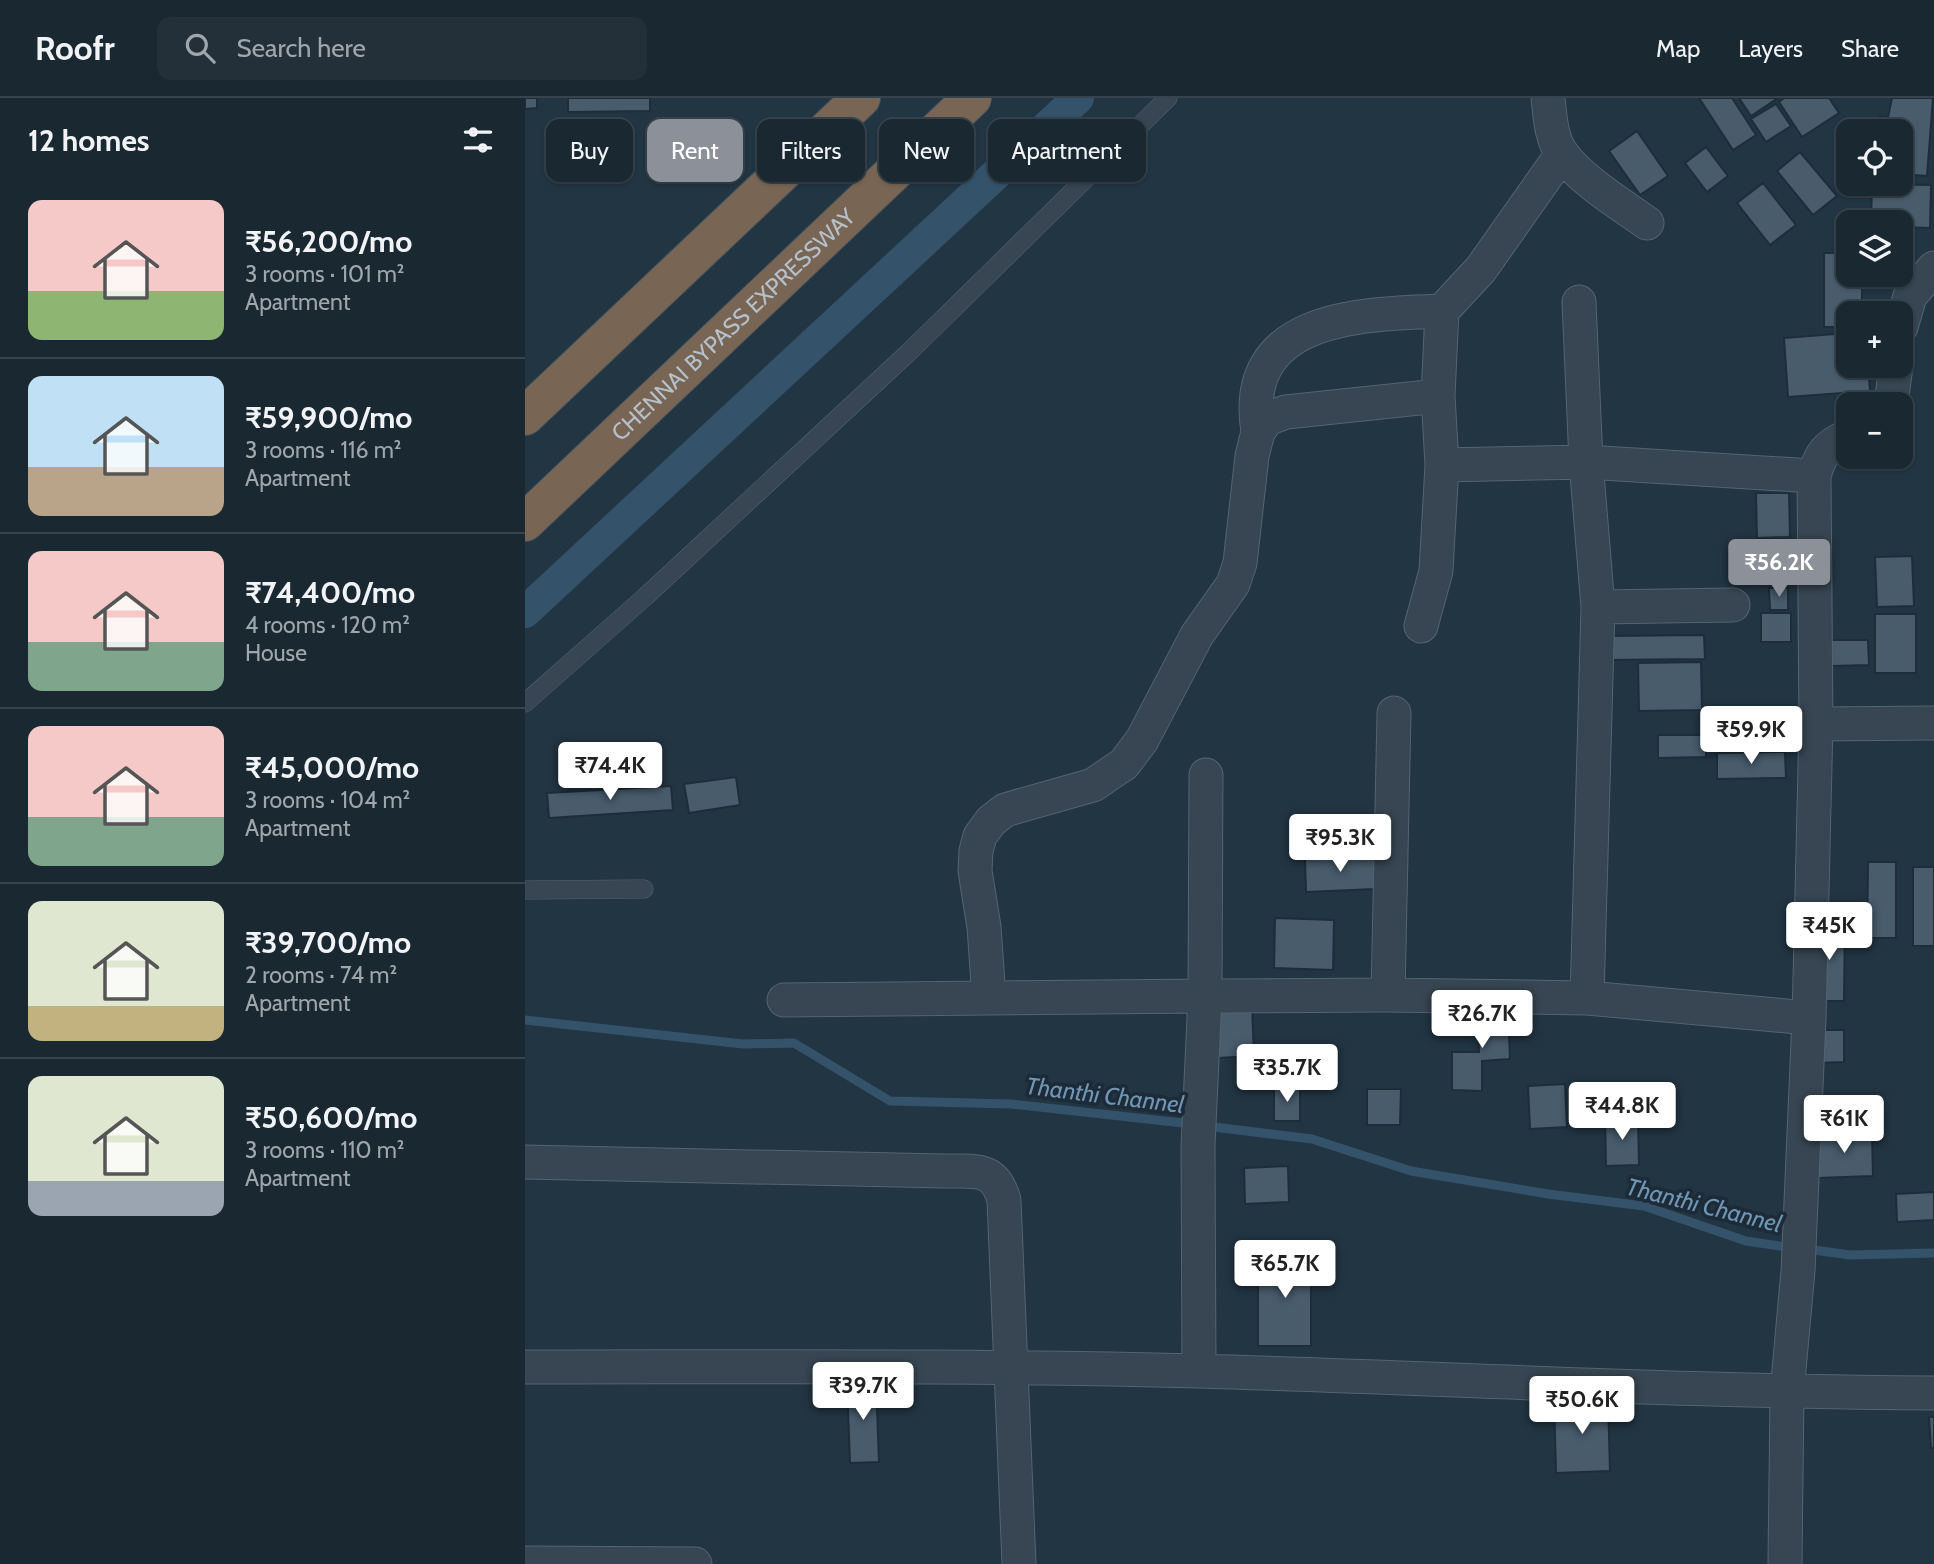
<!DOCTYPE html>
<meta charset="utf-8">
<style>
body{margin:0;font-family:Cabin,sans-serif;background:#23303a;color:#f1f3f6;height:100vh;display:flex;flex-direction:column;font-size:26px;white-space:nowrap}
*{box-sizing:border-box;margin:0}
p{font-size:23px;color:#9fa6ac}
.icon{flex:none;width:38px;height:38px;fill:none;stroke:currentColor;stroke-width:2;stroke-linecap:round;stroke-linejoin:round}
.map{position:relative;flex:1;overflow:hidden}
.details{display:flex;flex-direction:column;background:#1a2832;width:525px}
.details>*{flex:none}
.top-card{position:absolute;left:21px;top:21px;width:665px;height:63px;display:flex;gap:14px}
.fabs{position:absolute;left:1311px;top:21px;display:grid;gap:14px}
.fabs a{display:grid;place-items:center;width:77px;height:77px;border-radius:14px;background:#1a2832;box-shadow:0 2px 5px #0004,0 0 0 2px #38444d;font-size:35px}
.price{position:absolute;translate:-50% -60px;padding:0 16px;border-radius:7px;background:#fff;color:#222;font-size:23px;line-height:46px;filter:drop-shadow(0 2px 4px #0008)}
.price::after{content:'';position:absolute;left:50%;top:42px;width:21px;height:16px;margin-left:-10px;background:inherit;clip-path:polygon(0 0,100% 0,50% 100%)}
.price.current{background:#8c9099;color:#fff}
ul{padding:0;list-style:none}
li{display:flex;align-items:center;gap:21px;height:175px;padding:0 28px}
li+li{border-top:2px solid #38444d}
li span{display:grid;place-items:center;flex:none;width:196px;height:140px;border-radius:14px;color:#555}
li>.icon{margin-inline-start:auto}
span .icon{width:84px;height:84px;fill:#fffc;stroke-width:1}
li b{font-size:30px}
h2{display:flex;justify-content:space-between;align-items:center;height:84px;padding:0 28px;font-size:30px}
.pill{padding:0 24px;border-radius:14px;background:#1a2832;box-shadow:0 2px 5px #0004,0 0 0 2px #38444d;font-size:24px;line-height:63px}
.pill.current{background:#8c9099;color:#fff}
header{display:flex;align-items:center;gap:42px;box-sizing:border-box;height:98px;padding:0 35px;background:#1a2832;border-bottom:2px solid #38444d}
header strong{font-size:33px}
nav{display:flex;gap:38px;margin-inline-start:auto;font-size:24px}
.search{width:490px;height:63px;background:#23303a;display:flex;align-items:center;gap:18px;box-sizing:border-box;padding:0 24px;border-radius:14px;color:#9fa6ac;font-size:26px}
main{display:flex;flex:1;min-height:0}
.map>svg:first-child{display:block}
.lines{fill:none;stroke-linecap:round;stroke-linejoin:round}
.stream{stroke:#34536b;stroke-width:9}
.canal{stroke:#34536b;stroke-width:32}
.building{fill:#485c6c;stroke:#1e2d39;stroke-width:2}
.lane-casing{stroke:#55646f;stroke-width:19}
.street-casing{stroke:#55646f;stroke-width:35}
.highway-casing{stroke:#42515c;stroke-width:40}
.lane{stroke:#374652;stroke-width:18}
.street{stroke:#374652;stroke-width:33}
.highway{stroke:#796553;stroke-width:38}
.labels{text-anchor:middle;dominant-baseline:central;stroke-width:7;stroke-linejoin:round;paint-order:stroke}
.street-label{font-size:23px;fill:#b4c1cc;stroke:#1c2b37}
.water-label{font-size:24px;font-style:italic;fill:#7096b3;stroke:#1c2b37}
</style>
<header>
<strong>Roofr</strong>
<div class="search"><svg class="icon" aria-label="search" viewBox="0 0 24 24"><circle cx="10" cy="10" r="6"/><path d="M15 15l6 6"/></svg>Search here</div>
<nav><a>Map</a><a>Layers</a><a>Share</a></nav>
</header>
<main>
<section class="details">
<h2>12 homes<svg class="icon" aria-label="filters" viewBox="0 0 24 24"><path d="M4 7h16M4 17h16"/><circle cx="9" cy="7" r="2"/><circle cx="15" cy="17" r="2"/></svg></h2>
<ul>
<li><span style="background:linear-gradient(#f6c9c9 65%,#8fb573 0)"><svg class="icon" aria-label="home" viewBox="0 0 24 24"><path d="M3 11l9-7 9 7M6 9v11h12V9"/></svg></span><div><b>₹56,200/mo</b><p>3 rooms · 101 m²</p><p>Apartment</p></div></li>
<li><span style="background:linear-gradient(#bfe0f5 65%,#b9a48a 0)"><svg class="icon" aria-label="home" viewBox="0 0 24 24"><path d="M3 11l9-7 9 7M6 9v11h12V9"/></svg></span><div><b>₹59,900/mo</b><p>3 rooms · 116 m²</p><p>Apartment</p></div></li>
<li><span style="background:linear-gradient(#f6c9c9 65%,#7fa58c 0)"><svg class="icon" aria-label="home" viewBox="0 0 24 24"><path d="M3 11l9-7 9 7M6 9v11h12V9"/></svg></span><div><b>₹74,400/mo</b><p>4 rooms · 120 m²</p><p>House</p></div></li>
<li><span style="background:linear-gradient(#f6c9c9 65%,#7fa58c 0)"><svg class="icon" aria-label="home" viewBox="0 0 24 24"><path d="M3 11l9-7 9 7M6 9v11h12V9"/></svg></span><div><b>₹45,000/mo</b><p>3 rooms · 104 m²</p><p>Apartment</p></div></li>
<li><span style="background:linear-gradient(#dfe7d0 75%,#c2b280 0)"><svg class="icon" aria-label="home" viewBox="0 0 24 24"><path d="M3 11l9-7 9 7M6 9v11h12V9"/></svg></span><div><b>₹39,700/mo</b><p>2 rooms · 74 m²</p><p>Apartment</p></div></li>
<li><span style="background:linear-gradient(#dfe7d0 75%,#9aa5b1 0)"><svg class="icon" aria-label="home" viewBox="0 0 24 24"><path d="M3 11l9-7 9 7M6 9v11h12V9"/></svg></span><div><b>₹50,600/mo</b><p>3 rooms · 110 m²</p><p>Apartment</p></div></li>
</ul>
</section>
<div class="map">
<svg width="1409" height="1466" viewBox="0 0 1409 1466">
<rect width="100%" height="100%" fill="#223543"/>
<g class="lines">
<path class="stream" d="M0,922l218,24 51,-1 96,58 121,3 181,20
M681,1028l106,13 99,32 137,23 96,12 102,35 47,7
M1282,1151l43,6 84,-2"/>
<path class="canal" d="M0,514l553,-514"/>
</g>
<path class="building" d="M0,0h12v10l-12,1z
M43,0h82v13l-82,1z
M1174,0h33l24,37 -23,15z
M1214,0h39l-27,18z
M1259,0h45l10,15 -37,24 -23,-35z
M1367,0h41l-6,78 -26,-2v-43h-22l1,-15 8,1z
M1251,6l15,22 -25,16 -15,-23z
M1112,33l31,45 -28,19 -31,-44z
M1181,49l22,29 -21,16 -22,-29z
M1275,54l37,44 -24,19 -36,-44z
M1238,85l33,42 -26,20 -33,-42z
M1347,86l59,1 -1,43 -29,-1v-5h-30z
M1299,155h24v22h14v38h-14v14h-24z
M1323,235v33h20l2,25 -82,6 -4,-59z
M1231,395h33l1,44 -33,1z
M1387,458l2,50 -37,1 -2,-50z
M1244,490h19v22h-18z
M1236,515h30v29h-30z
M1350,516h41v59h-41z
M1179,537l1,24 -98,1 -1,-24z
M1304,542h39l1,25 -39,1z
M1176,564l1,48 -63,1 -1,-48z
M1133,637h48v22l-48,1z
M1260,654l1,26 -69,1v-26z
M211,679l4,28 -51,8 -5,-29z
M146,688l2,24 -124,8 -2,-25z
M850,759v32l-69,3 -1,-33z
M1343,764h28v76h-29z
M1388,769h21v79h-21z
M750,820l59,2 -1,50 -59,-2z
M1290,825l30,1 -1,77h-31z
M727,907l2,51 -37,2 -2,-52z
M983,911l2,50 -28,2v30l-30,-1v-38h27l-2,-42z
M1291,932h28v32l-27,1z
M1040,986l2,43 -37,2 -2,-43z
M775,988v35h-26v-34z
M842,991h34l-1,36h-33z
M1113,1020l1,47 -33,1 -1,-47z
M1347,1034l1,44 -56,2 -2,-44z
M763,1068l1,36 -44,2 -1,-36z
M1409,1094v28l-37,2 -1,-28z
M733,1155h53v93h-53z
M351,1284l3,80 -29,1 -3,-80z
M1083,1301l2,72 -54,2 -2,-73z
M1404,1319h5v31h-3z"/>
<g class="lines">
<defs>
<path id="lane" d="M0,605l120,-106 263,-244 260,-255
M0,792l119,-1"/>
<path id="street" d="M1023,0c2,18 3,42 15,57 18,25 59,50 84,68
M1376,229l9,-31 24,-28
M1366,306l5,-38
M733,334c-19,-116 101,-118 184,-121
M917,367l144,-3 -7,-160
M1073,509l135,-2
M896,528l15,-55 6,-106 -4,-69 4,-85 39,-42 81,-115
M1291,626l118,-1
M681,677l-1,221 183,-1 199,3 222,20
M863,897l6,-282
M464,900l-5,-71 -9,-56 1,-20 4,-15 11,-15 14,-11 88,-25 31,-21 18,-24 55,-105 36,-51 7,-21 12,-107 6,-24 9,-13 19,-7 152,-16
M1062,900l11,-391 -12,-145 228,14
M259,902l421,-4 -7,150 1,225
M0,1064l418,9c31,1 51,-6 61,29l15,364
M0,1269c224,0 449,-2 673,4 245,7 490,21 736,22
M0,1465l170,1
M1260,1466l2,-172 11,-121 11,-253 7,-294 -2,-248c6,-22 13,-31 34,-40"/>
<g id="highway">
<path d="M0,318l336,-318"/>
<path id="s1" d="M0,424l447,-424"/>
</g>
</defs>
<use href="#lane" class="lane-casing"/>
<use href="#street" class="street-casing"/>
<use href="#highway" class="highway-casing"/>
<use href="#lane" class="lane"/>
<use href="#street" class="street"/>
<use href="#highway" class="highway"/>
</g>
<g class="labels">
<g class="street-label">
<text stroke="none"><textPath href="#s1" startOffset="287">CHENNAI BYPASS EXPRESSWAY</textPath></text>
</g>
<g class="water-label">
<text transform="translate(580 997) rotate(7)">Thanthi Channel</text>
<text transform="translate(1179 1107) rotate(14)">Thanthi Channel</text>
</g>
</g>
</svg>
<div class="fabs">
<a><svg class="icon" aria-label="locate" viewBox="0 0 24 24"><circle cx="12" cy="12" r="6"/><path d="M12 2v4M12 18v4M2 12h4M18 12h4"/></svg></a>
<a><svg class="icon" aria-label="layers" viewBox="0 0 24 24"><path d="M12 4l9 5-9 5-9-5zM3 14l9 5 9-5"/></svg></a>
<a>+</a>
<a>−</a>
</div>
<b class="price current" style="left:1254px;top:501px">₹56.2K</b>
<b class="price" style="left:1226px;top:668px">₹59.9K</b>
<b class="price" style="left:85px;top:704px">₹74.4K</b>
<b class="price" style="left:815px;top:776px">₹95.3K</b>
<b class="price" style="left:1304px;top:864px">₹45K</b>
<b class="price" style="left:957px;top:952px">₹26.7K</b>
<b class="price" style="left:762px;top:1006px">₹35.7K</b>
<b class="price" style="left:1097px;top:1044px">₹44.8K</b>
<b class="price" style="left:1319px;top:1057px">₹61K</b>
<b class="price" style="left:760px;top:1202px">₹65.7K</b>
<b class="price" style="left:338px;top:1324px">₹39.7K</b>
<b class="price" style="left:1057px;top:1338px">₹50.6K</b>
<div class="top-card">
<a class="pill">Buy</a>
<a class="pill current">Rent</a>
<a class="pill">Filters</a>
<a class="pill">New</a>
<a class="pill">Apartment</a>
</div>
</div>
</main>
